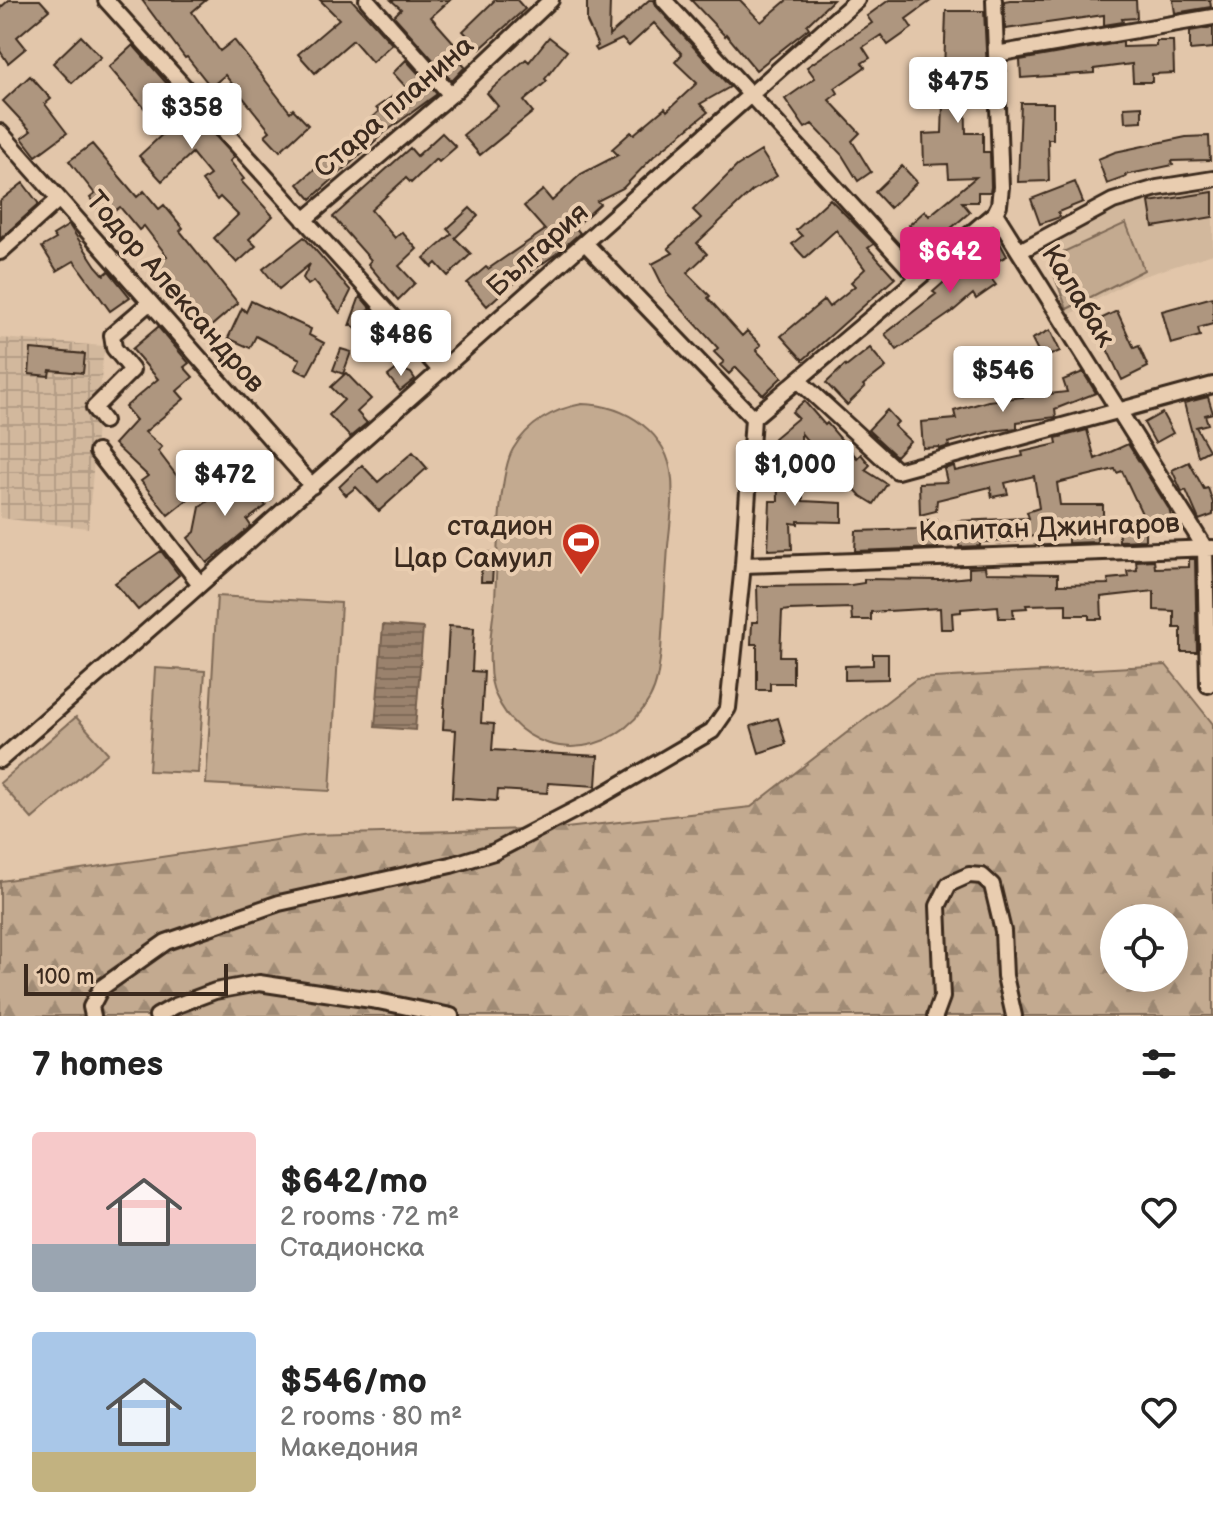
<!DOCTYPE html>
<meta charset="utf-8">
<style>
body{margin:0;font-family:"Balsamiq Sans",sans-serif;background:#f6f6f6;color:#222;height:100vh;display:flex;flex-direction:column;font-size:30px;white-space:nowrap}
*{box-sizing:border-box;margin:0}
p{font-size:26px;color:#767676}
.icon{flex:none;width:44px;height:44px;fill:none;stroke:currentColor;stroke-width:2;stroke-linecap:round;stroke-linejoin:round}
.map{position:relative;height:1016px;overflow:hidden}
.details{display:flex;flex-direction:column;background:#fff;flex:1}
.details>*{flex:none}
.buttons{position:absolute;left:1100px;top:904px;display:grid;gap:16px}
.buttons a{display:grid;place-items:center;width:88px;height:88px;border-radius:50%;background:#fff;box-shadow:0 4px 20px #0003;font-size:40px}
.scale{position:absolute;left:24px;bottom:20px;width:204px;box-sizing:border-box;padding-left:8px;border:4px solid #3b2a1e;border-top:0;font-size:22px;line-height:28px;white-space:nowrap;color:#3b2a1e;-webkit-text-stroke:6px #e9cdb0;paint-order:stroke}
.price{position:absolute;translate:-50% -68px;padding:0 18px;border-radius:8px;background:#fff;color:#222;font-size:26px;line-height:52px;filter:drop-shadow(0 2px 4px #0008)}
.price::after{content:'';position:absolute;left:50%;top:48px;width:24px;height:18px;margin-left:-12px;background:inherit;clip-path:polygon(0 0,100% 0,50% 100%)}
.price.on{background:#db2777;color:#fff}
ul{padding:0;list-style:none}
li{display:flex;align-items:center;gap:24px;height:200px;padding:0 32px}
li span{display:grid;place-items:center;flex:none;width:224px;height:160px;border-radius:8px;color:#555}
li>.icon{margin-inline-start:auto}
span .icon{width:96px;height:96px;fill:#fffc;stroke-width:1}
li b{font-size:34px}
h2{display:flex;justify-content:space-between;align-items:center;height:96px;padding:0 32px;font-size:34px}
.map>svg:first-child{display:block}
.built{fill:#d2b89d}
.industrial{fill:url(#industrial-grid)}
.forest{fill:url(#forest-firs);stroke:#7f6a57;stroke-width:2;fill-rule:evenodd}
.pitch{fill:#c3aa90;stroke:#7f6a57;stroke-width:2}
.water{fill:url(#water-rules);stroke:#745f4d;stroke-width:2}
.building{fill:#ae967f;stroke:#3b2a1e;stroke-width:2}
.lines{fill:none;stroke-linecap:round;stroke-linejoin:round}
.minor-casing{stroke:#3b2a1e;stroke-width:20}
.minor{stroke:#e9cdb0;stroke-width:14}
.labels{text-anchor:middle;dominant-baseline:central;stroke-width:8;stroke-linejoin:round;paint-order:stroke}
.street-label{font-size:28px;fill:#3b2a1e;stroke:#e9cdb0}
.poi-label{font-size:28px;fill:#3b2a1e;stroke:#e9cdb0;text-anchor:end}
</style>
<div class="map">
<svg width="1213" height="1016" viewBox="0 0 1213 1016">
<defs>
<pattern id="industrial-grid" width="8" height="8" patternUnits="userSpaceOnUse" patternTransform="scale(2)"><rect width="8" height="8" fill="#d2b89d"/><path d="M0 4h8M4 0v8" fill="none" stroke="#b59e87"/></pattern>
<pattern id="forest-firs" width="22" height="20" patternUnits="userSpaceOnUse" patternTransform="scale(2)"><rect width="22" height="20" fill="#c3aa90"/><path d="M5 1l3.5 6h-7zM16 11l3.5 6h-7z" fill="#a08b75"/></pattern>
<pattern id="water-rules" width="6" height="5" patternUnits="userSpaceOnUse" patternTransform="scale(2)"><rect width="6" height="5" fill="#9a826d"/><path d="M0 2.5h6" fill="none" stroke="#7f6b59"/></pattern>
</defs>
<rect width="100%" height="100%" fill="#e2c6aa"/>
<filter id="ink" filterUnits="userSpaceOnUse"><feTurbulence type="fractalNoise" baseFrequency=".0125" numOctaves="2"/><feDisplacementMap in="SourceGraphic" scale="16" xChannelSelector="R" yChannelSelector="G"/><feConvolveMatrix kernelMatrix="1 2 1 2 8 2 1 2 1" color-interpolation-filters="sRGB"/></filter>
<g filter="url(#ink)">
<path class="built" d="M1213,187v67l-79,25 -65,36 -26,-69 57,-31 51,-19z"/>
<path class="industrial" d="M0,338l104,8 -16,182 -88,-10z"/>
<path class="forest" d="M1166,665l47,59v292h-1213v-135l309,-46 257,-7 185,-21 165,-128zM1114,918h60v60h-60z"/>
<path class="pitch" d="M1126,223l18,47 -77,39 -19,-50z
M582,404c44,1 86,28 90,75 2,22 -2,45 -4,67 -2,35 -5,70 -7,105 -2,16 -3,32 -11,47 -35,64 -123,67 -154,-2 -4,-9 -6,-21 -6,-30 -2,-22 3,-45 5,-67 2,-34 3,-124 18,-150 15,-26 41,-40 69,-45z
M217,596l124,7 -11,188 -124,-7z
M155,668l50,3 -7,102 -49,-2z
M76,717l32,36 -76,66 -32,-36z"/>
<path class="water" d="M383,625l40,3 -8,102 -40,-3z"/>
<path class="building" d="M9,0h31l9,10 -32,27 9,11 -18,15 -8,-12v-43z
M142,0h64l-14,12 28,39 14,-11 56,72 3,-3 15,16 -28,26 -15,-16 5,-4 -45,-56 -14,12 -24,-30 -2,1z
M320,0h32l40,44 -20,18 -19,-22 -38,33 -17,-19 41,-35z
M391,0h59l-19,17 24,27 -6,5 16,18 -13,14 -58,-65 7,-7z
M495,0h22l8,9 -45,40 -17,-18z
M587,0h23l-1,36 40,-36h5l3,7 73,80 -30,17 8,8 -54,44 -31,32 -26,13 3,3 -25,23 5,6 -24,21 -51,36 -18,16 -20,-23 19,-16 2,2 57,-39 -21,-24 19,-16 9,11 29,-27 37,-19 -6,-6 19,-17 3,2 31,-26 2,3 30,-28 -22,-21 7,-8 -28,-31 -25,23 -7,-7 -25,12 -2,-3 3,-2 -11,-24z
M691,0h49l21,22 26,-22h46l-26,25 2,3 -53,42 -30,-36 -1,2z
M889,0h43l-26,19 6,9 -24,17 -7,-10 -18,12 7,11 -8,5 3,4 -30,21 3,5 -9,7 31,33 -8,8 19,31 -13,9 -16,-26 -30,-31 -7,4 -20,-29 30,-21 -8,-11 65,-44 -5,-7z
M1010,0h126l1,18 -15,1 1,3 -19,3v-10l-99,14 -1,-28z
M1173,0h37l1,7 -36,6z
M946,11h38l3,58h-6v11h-16l1,53h17v19h7l1,35 -1,5h-12v10h-16l8,10 -41,35 -20,-22 16,-14 4,5 47,-39 -27,1 -1,-14 -24,1 -1,-31 19,-1z
M1213,27v21l-23,2v-19z
M81,36l20,21 -29,26 -19,-20z
M549,37l18,14 -22,28 2,2 -23,20 9,11 -53,43 -17,-20 35,-29 -11,-13 39,-34 3,3z
M1156,41h17l1,32 -22,1v8h-19l-1,-18 -38,5v4l-73,5 -1,-18 103,-18v5l33,-1z
M133,45l63,72 1,-1 36,39 1,2 -4,4 14,18 -3,2 32,35 -24,23 7,7 -19,17 -23,-25 24,-23 -18,-18 -3,3 -15,-19 8,-6 -18,-22 -30,28 -23,-25 26,-24 -56,-65z
M406,60l31,34 -53,39 -73,66 -13,-15 81,-73 -3,-3 30,-21 -13,-14z
M30,76l21,23 -6,5 22,29 -31,23 -14,-18 9,-7 -28,-30z
M1021,103h32v36h-5l1,42 -31,1z
M1142,106v15l-17,1 -1,-15z
M442,133l14,14 -17,15 -3,-3 -25,24 -5,-5 -35,32 24,28 7,-6 15,17 -18,17 16,17 -17,17 -30,-36 3,-4 -38,-43 77,-69 7,8z
M1209,136l1,24 -38,1 1,4 -48,10 1,2 -19,7 -9,-25 17,-7 71,-15z
M92,144l45,53 7,-6 15,18 5,-4 19,23 -3,3 58,72 -29,25 -33,-35 3,-2 -22,-26 10,-9 -23,-30 -5,4 -19,-23 -15,11 -15,-20 5,-4 -26,-33z
M761,151l16,25 -25,15 -55,52 10,11 -20,19 23,23 -2,2 34,38 5,-5 14,14 -5,5 26,27 -19,18 -27,-28 -7,7 -9,-9 4,-3 -10,-10 4,-4 -52,-56 -14,-28 21,-11 -5,-5 33,-30 -8,-8 44,-44z
M902,166l15,16 -27,26 -15,-16z
M1075,182l8,20 -25,10 2,5 -20,7 -9,-25z
M23,183l16,21 -39,35v-38z
M1213,192v25l-60,10 -4,-25z
M830,199l44,45 -6,4 27,30 -92,82 -22,-24 43,-36 5,7 26,-21 -4,-4 14,-13 -29,-39 -31,28 -13,-14 10,-8 -6,-6z
M470,208l8,8 -23,22 16,16 -23,22 -12,-13 -4,4 -8,-9 28,-24 -5,-5z
M69,225l27,41 8,9 5,-4 21,26 -20,14 -36,-50 -17,10 -15,-24 14,-8 -3,-4z
M995,234l12,22 -24,12 13,17 -20,14 -3,-5 -21,18 -55,38 -12,-16 51,-40 -3,-2 19,-17 1,2 30,-22 -6,-12z
M304,237l47,54 -11,22 -26,-32 -6,4 -5,-7 7,-14 -31,25 -16,-20z
M360,296l11,13 -7,5 20,20 -11,11 -22,-21 -2,2z
M1213,297v27l-15,4 2,8 -29,8 -9,-33z
M251,301l60,28 -2,6 15,8 -17,32 -12,-6 5,-10 -44,-23 -6,12 -22,-10 14,-30 4,4z
M1117,311l17,37 5,-2 9,21 -26,13 -28,-58z
M158,327l31,36 -5,4 9,10 -16,14 7,8 -39,33 17,15 -4,4 34,45 -24,19 -27,-34 7,-5 -34,-32 22,-24 -11,-13 33,-28 -26,-30z
M1050,330l10,21 -18,8 -10,-20z
M870,348l16,19 -23,18 2,2 -18,18 -21,-22 19,-18 1,2z
M31,349l54,5 -2,19 -33,-3 -1,6 -20,-2z
M341,349l10,3 -8,22 -10,-4z
M398,368l13,5 4,6 -15,12 -12,-15z
M1083,372l13,21 -41,16 1,8 -39,5v6l-25,3 -44,12 1,3 -10,3v-2l-16,1 -2,-26 35,-3 -2,-8 34,-10 79,-9 -4,-12z
M346,373l25,26 -14,13 10,11 -17,14 -21,-22 15,-15 -13,-13z
M1208,397l5,16 -8,2 3,9 -12,3 13,23 -11,6 -14,-53z
M804,401l21,24 2,-2 30,35 4,-4 9,11 -5,5 22,14 -13,20 -13,-8 -33,-36 -3,2 -24,-29v8l-14,12 -13,-15 24,-20 -6,-6z
M887,410l11,12 -4,4 16,15 -14,15 -28,-26z
M1162,413l11,20 -18,10 -11,-20z
M1087,430l8,29 33,-15 41,65 3,11 -27,9v11l-26,1 -1,-22 26,-1 -22,-47 -5,2 -2,-4 -58,14 3,22h43v21h-6v16l-29,1v-17l-51,15 -37,1v4l-21,1 -1,-26 71,-3 -2,-6 12,-4 -5,-32 -29,7 3,11 -16,3 -2,-10 -53,13 -1,11 -16,4 -1,-32 28,-1 -3,-13 10,-3 1,5 68,-15 -1,-4 35,-8 -1,-6z
M413,452l14,16 -48,43 -23,-24 -10,8 -7,-8 23,-22 16,17z
M1189,462l15,27 4,-1 5,15v12l-14,5 -13,-30 -4,2 -10,-22z
M802,464l1,37 39,2v19l-44,-1v3l-7,-1 1,26 -24,1 2,-49h8l-1,-36z
M242,475l24,31 -19,14 4,6 -44,37 -19,-25 7,-6 5,-25z
M920,520h17l1,28 -83,3 1,-20 63,-2z
M161,551l18,24 -41,35 -23,-27z
M482,552l12,1 -2,29h-11z
M1189,559h6l2,93h-16v-24h-7v-17l-20,-1v-19l-53,6 1,22h-13v-4h-23v-11l-40,1 1,3 -14,1 1,9h-15l-1,-12 -37,3v3l-9,1 1,16h-12l-1,-21 -69,4v8h-19l-1,-12 -62,2 -7,1 -2,45h13v27h-23v7h-13v-46h-6l1,-22h6l-1,-36 94,-1 13,-2v-4l76,1 29,-3v-9l16,-1 1,6 72,1v11l51,-1 -1,-5 20,-2 -1,-6 10,-1 -1,-9 18,-1 1,8 34,-1z
M449,626l25,2 -2,43 12,1 -3,51 13,1 -2,26 106,6 -2,30 -48,-3 -1,10 -49,-3 -1,11 -45,-3 4,-68 -13,-1z
M873,654h15v25l-43,1v-14l28,-1z
M778,718l8,26 -27,9 -8,-27z"/>
<g class="lines">
<defs>
<path id="minor" d="M106,0l335,371
M367,0l84,95
M664,0l254,278
M996,54l217,-37
M0,132l312,354
M995,213l210,335 3,137
M304,220l147,-125 100,-95
M1020,251l93,-50 44,-13 56,-9
M0,252l59,-53
M798,380l99,91 316,-86
M753,418l242,-205 4,-8 2,-18 -7,-187
M104,421l-10,-13 38,-38 -18,-22 -2,-13 37,-32
M97,452l103,132
M743,565l470,-17
M0,760l185,-162 672,-598
M93,1016l-2,-9 10,-19 65,-46 113,-39 172,-38 43,-13 98,-51 120,-70 16,-23 15,-143 10,-147 -168,-175
M157,1016l18,-10 40,-15 44,-8 119,18 73,15
M935,1016l7,-19 -4,-91 11,-22 20,-9 13,1 10,9 11,46 2,45 9,40"/>
</defs>
<use href="#minor" class="minor-casing"/>
<use href="#minor" class="minor"/>
</g>
</g>
<defs>
<symbol id="stadium-pin" viewBox="-11 -11 22 30"><path d="M0 17L-7.5 6A9.5 9.5 0 1 1 7.5 6Z" fill="#c8321e" stroke="#e9cdb0"/><path d="M0-5a6.5 5 0 1 0 0 10a6.5 5 0 1 0 0-10ZM-3.5-1.8h7v3.6h-7Z" fill="#fff"/></symbol>
</defs>
<g fill-rule="evenodd">
<use href="#stadium-pin" x="559" y="520" width="44" height="60"/>
</g>
<g class="labels">
<g class="street-label">
<text transform="translate(394 107) rotate(-41)">Стара планина</text>
<text transform="translate(538 250) rotate(-42)">България</text>
<text transform="translate(175 292) rotate(49)">Тодор Александров</text>
<text transform="translate(1078 296) rotate(58)">Калабак</text>
<text transform="translate(1049 528) rotate(-2)">Капитан Джингаров</text>
</g>
<g class="poi-label">
<text x="553" y="526">стадион<tspan x="553" dy="32">Цар Самуил</tspan></text>
</g>
</g>
</svg>
<div class="buttons">
<a><svg class="icon" aria-label="locate" viewBox="0 0 24 24"><circle cx="12" cy="12" r="6"/><path d="M12 2v4M12 18v4M2 12h4M18 12h4"/></svg></a>
</div>
<div class="scale">100 m</div>
<b class="price" style="left:958px;top:125px">$475</b>
<b class="price" style="left:192px;top:151px">$358</b>
<b class="price on" style="left:950px;top:295px">$642</b>
<b class="price" style="left:401px;top:378px">$486</b>
<b class="price" style="left:1003px;top:414px">$546</b>
<b class="price" style="left:795px;top:508px">$1,000</b>
<b class="price" style="left:225px;top:518px">$472</b>
</div>
<section class="details">
<h2>7 homes<svg class="icon" aria-label="filters" viewBox="0 0 24 24"><path d="M4 7h16M4 17h16"/><circle cx="9" cy="7" r="2"/><circle cx="15" cy="17" r="2"/></svg></h2>
<ul>
<li><span style="background:linear-gradient(#f6c9c9 70%,#9aa5b1 0)"><svg class="icon" aria-label="home" viewBox="0 0 24 24"><path d="M3 11l9-7 9 7M6 9v11h12V9"/></svg></span><div><b>$642/mo</b><p>2 rooms · 72 m²</p><p>Стадионска</p></div><svg class="icon" aria-label="heart" viewBox="0 0 24 24"><path d="M12 20l-8-8c-3-5 5-10 8-4 3-6 11-1 8 4z"/></svg></li>
<li><span style="background:linear-gradient(#a9c7e8 75%,#c2b280 0)"><svg class="icon" aria-label="home" viewBox="0 0 24 24"><path d="M3 11l9-7 9 7M6 9v11h12V9"/></svg></span><div><b>$546/mo</b><p>2 rooms · 80 m²</p><p>Македония</p></div><svg class="icon" aria-label="heart" viewBox="0 0 24 24"><path d="M12 20l-8-8c-3-5 5-10 8-4 3-6 11-1 8 4z"/></svg></li>
</ul>
</section>
